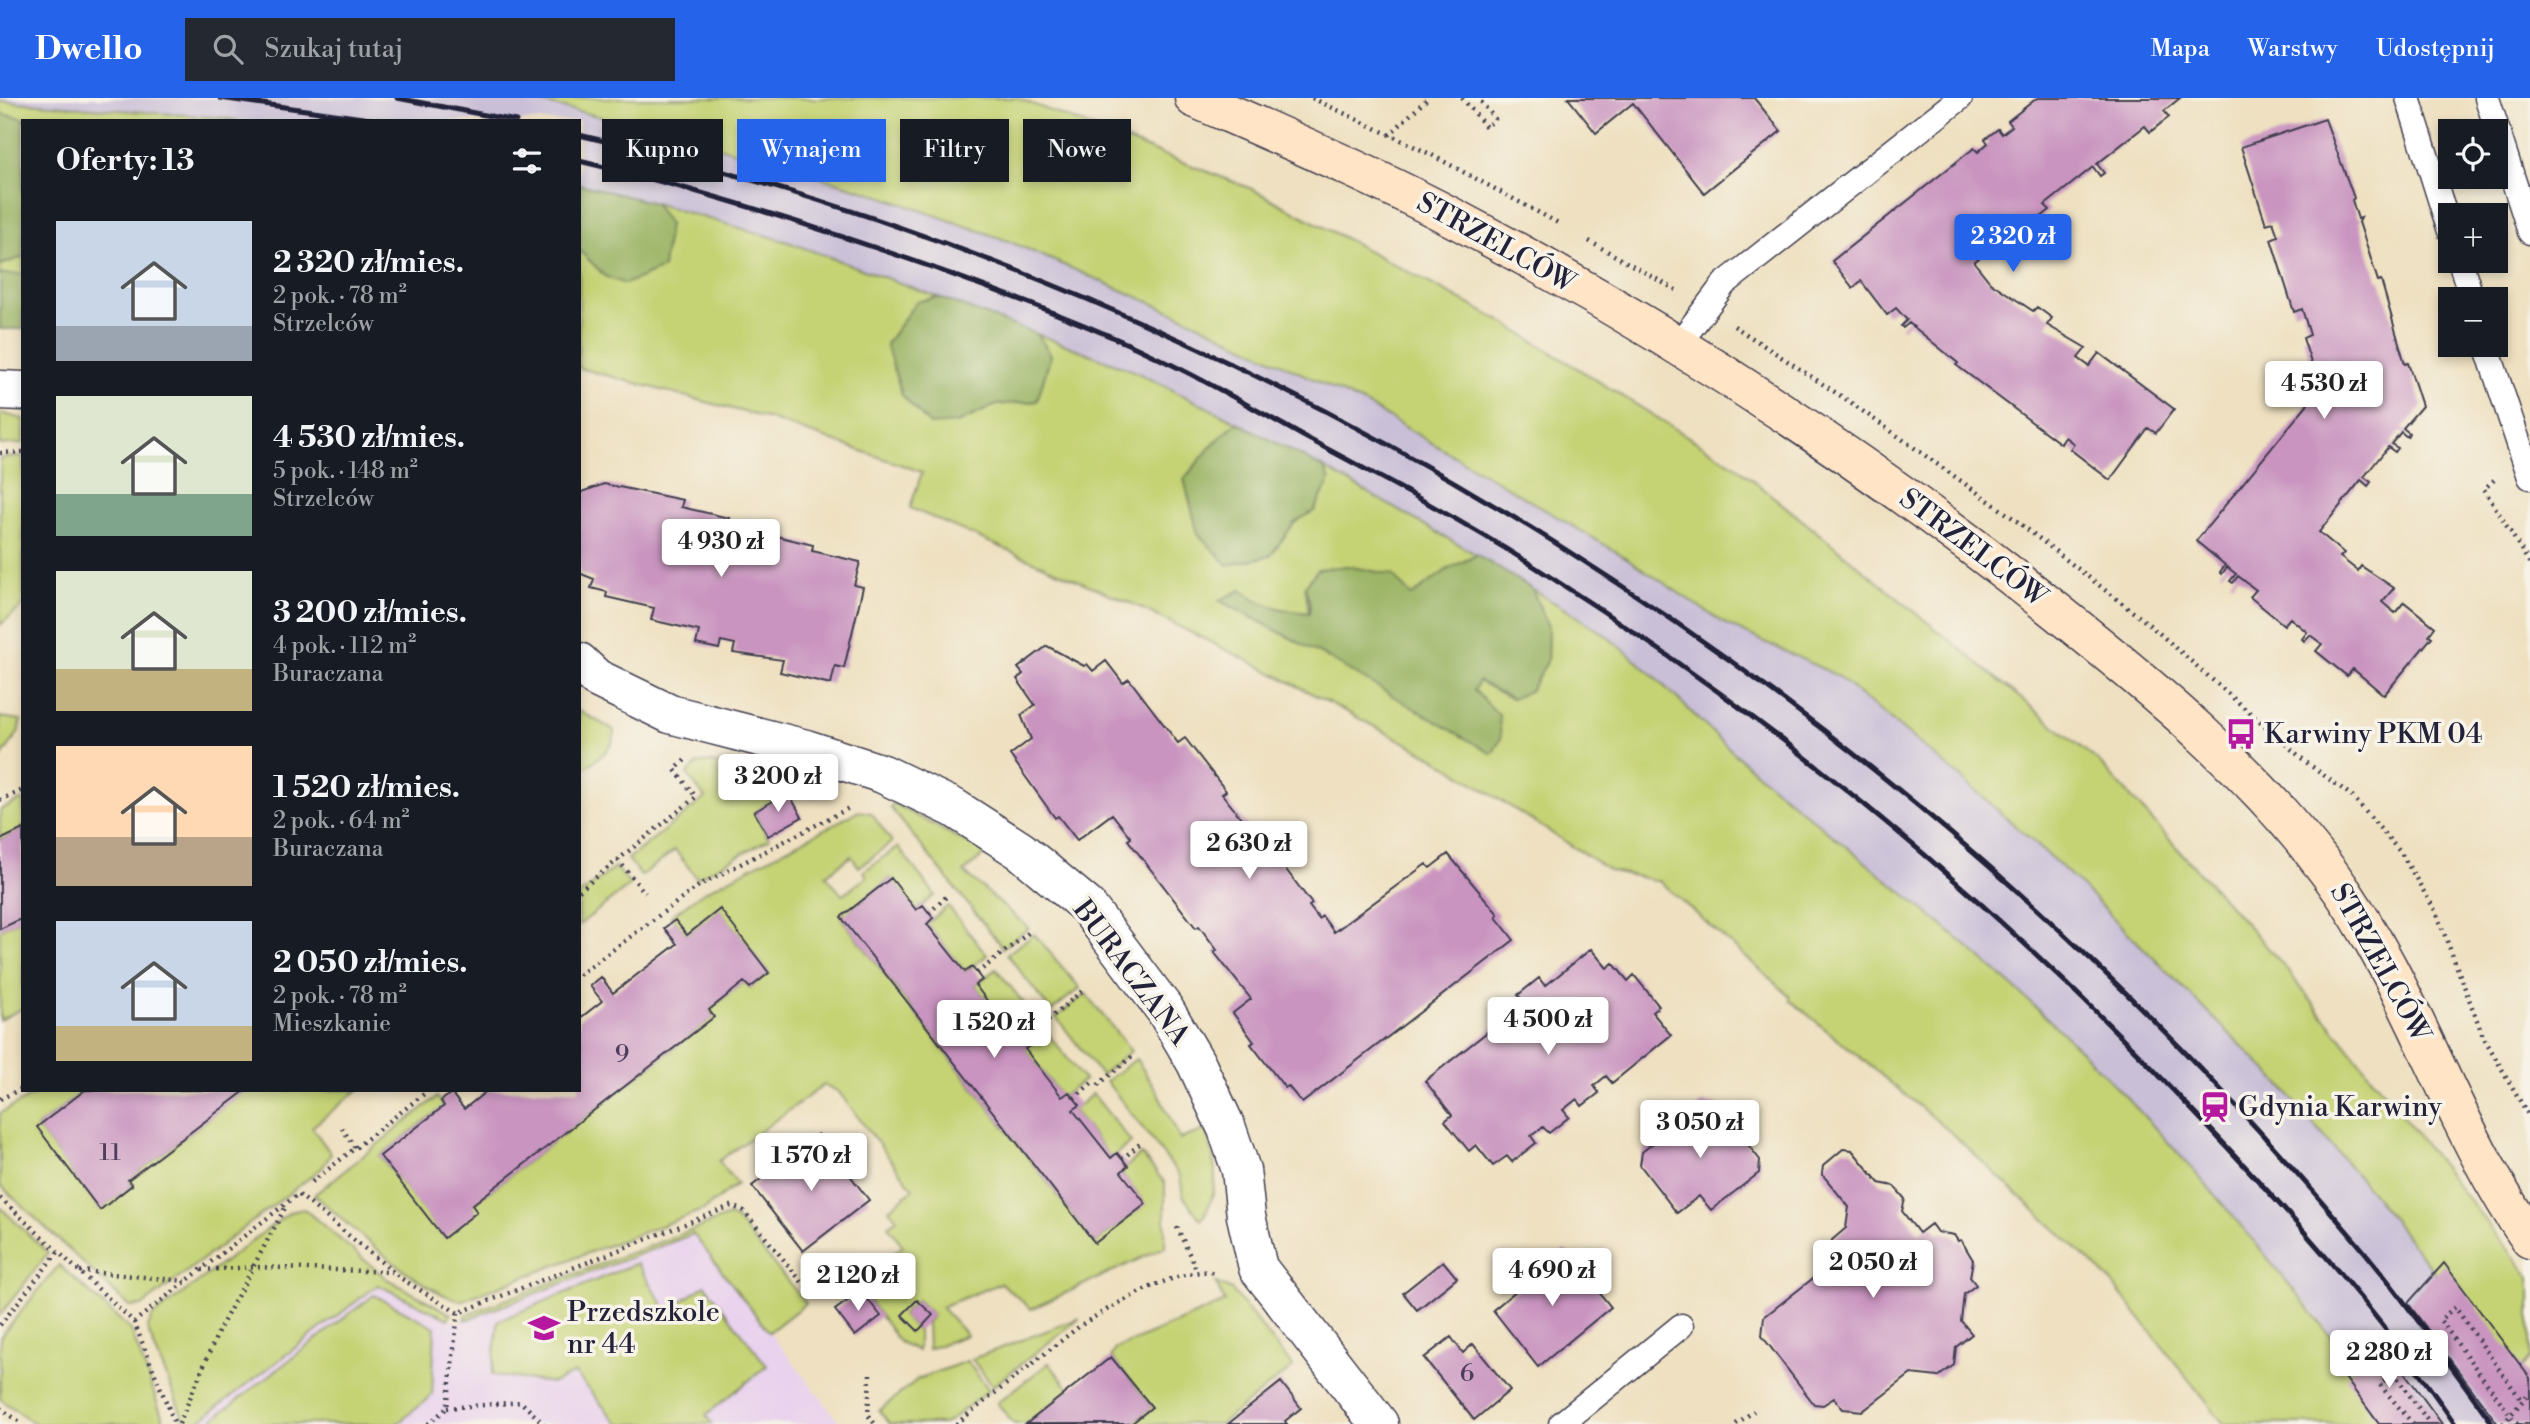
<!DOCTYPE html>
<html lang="pl">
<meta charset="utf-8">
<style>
body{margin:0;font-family:"Libre Bodoni",serif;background:#242831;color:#f1f3f6;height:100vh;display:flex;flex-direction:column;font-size:26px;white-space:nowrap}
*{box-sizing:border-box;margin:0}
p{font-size:23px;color:#9ea1a6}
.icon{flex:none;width:38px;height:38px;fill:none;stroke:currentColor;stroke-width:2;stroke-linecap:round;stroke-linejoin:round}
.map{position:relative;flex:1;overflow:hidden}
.drawer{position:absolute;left:21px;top:21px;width:560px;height:973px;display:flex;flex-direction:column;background:#171b24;border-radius:0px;box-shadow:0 4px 10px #0003}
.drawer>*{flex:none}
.guide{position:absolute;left:602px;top:21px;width:665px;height:63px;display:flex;gap:14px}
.tools{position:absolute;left:2438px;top:21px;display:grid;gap:14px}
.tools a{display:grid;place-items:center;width:70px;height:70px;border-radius:0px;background:#171b24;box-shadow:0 4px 10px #0003;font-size:35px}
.price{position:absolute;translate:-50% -60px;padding:0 16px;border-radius:7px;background:#fff;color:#222;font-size:23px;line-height:46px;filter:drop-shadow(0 2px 4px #0008)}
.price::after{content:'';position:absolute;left:50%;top:42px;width:21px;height:16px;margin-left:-10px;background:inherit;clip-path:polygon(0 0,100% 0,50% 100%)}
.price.selected{background:#2563eb;color:#fff}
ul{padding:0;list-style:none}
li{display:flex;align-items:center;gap:21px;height:175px;padding:0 35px}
li span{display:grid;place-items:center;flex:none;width:196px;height:140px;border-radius:0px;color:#555}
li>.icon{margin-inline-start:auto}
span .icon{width:84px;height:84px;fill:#fffc;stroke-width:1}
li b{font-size:30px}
h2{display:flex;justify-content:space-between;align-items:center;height:84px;padding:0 35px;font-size:30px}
.chip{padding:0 24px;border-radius:0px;background:#171b24;box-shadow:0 4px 10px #0003;font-size:24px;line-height:63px}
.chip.selected{background:#2563eb;color:#fff}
header{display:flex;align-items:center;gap:42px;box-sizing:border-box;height:98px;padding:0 35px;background:#2563eb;color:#fff}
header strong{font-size:33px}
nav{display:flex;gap:38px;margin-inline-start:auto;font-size:24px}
.search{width:490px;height:63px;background:#242831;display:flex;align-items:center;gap:18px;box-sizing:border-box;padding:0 24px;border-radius:0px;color:#9ea1a6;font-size:26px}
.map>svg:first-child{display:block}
.built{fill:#e9d2ed}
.industrial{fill:#c9bfd7}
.green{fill:#c5d375;stroke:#747a58;stroke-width:2}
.forest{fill:#9cb566;stroke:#5f6c50;stroke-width:2}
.building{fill:#c994c0}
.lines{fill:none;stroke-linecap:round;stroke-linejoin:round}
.lane-casing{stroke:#413e4f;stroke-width:27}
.street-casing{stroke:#413e4f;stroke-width:41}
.secondary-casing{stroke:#413e4f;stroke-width:41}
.path{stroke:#413e4f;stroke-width:4.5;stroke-dasharray:2 5;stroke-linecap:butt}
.lane{stroke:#fff;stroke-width:24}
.street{stroke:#fff;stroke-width:38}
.secondary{stroke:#ffe4c6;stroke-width:38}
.rail{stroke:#22223b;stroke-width:5}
.path-bridge{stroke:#413e4f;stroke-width:4.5;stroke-dasharray:2 5;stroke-linecap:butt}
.labels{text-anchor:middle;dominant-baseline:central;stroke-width:7;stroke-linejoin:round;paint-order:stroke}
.number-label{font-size:24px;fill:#4c3e5c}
.street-label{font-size:28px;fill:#22223b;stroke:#f7f3e8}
.poi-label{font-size:28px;fill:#22223b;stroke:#f7f3e8;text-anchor:start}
</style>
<header>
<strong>Dwello</strong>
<div class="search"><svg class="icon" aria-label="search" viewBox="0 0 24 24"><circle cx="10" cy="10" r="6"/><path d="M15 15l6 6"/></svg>Szukaj tutaj</div>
<nav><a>Mapa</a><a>Warstwy</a><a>Udostępnij</a></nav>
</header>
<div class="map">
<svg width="2530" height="1326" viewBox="0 0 2530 1326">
<rect width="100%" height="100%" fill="#f7f3e8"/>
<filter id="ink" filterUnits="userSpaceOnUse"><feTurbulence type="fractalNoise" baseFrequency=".0143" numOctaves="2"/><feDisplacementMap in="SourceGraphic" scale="14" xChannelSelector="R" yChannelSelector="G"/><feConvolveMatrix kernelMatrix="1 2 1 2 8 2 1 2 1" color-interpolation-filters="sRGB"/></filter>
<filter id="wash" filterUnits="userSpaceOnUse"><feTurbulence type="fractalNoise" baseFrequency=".00686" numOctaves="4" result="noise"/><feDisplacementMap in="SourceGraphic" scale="28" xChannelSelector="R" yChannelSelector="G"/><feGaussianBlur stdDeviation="1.57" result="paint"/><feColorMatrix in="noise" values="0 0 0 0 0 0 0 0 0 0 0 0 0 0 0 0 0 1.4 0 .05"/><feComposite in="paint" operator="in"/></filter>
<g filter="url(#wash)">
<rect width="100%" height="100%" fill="#eee0c0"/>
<path class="built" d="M693,1136l148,190h-646l184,-139 78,38z"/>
<path class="industrial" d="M0,0h521l161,38 187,56 139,49 183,79 178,86 253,149 100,67 114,53 123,101 106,94 214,213 92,109 145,184 14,48h-132l-85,-113 -102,-121 -180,-187 -175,-150 -96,-77 -152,-139 -145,-91 -187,-105 -143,-70 -165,-63 -180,-66 -209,-58v-63h-341l-238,-20z"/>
<path class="green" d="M521,0h496l235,91 249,132 236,146 362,295 180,198 251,317v81l-14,17 -145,-183 -92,-109 -214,-213 -106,-94 -123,-101 -114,-53 -100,-67 -253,-149 -178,-86 -183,-79 -139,-49 -187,-56z
M0,3l224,17 14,3h-198l-40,-7z
M654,105l134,39 150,55 -22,5 41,121 39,-18 41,-4 14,-46 -14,-21 97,37 103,51 -25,23 58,111 25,-34 19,-11 16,-31 -6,-12 153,87 -29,14 -37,27 -106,-10 4,27c-26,-2 -47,-8 -68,-23l-21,11 108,57 146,32 5,-9 33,18 35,-37 1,-35 -16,-38c25,16 53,31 77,49 54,42 100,95 152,139 91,75 184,147 270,226 137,127 255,273 367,421h-174l-116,-146 -160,-148 -158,-130v-4l-131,-115 -48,-10 -178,-114 -170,-89 -128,-63 -225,-97 12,-36 -152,-53 -191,-51v-118l27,27 63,-52z
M23,159v17h-23v-9z
M0,315l23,6v24l-23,2z
M23,358v150l-23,19v-167z
M579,613l35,19c3,19 -21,31 -35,42z
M0,619l21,3 -3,13 -18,26z
M708,664l75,18 5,12 -34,20 15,27 -72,39 -22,-28 -34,26 -13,-17 77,-61 -18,-24 10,-10z
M23,701v30l-23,11v-30z
M893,705l93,50 -22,19 65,56 -26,20 -113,-141z
M859,713l12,2 21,29 -33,25 -8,-11 -25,19 16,20 25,-18 -3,-6 34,-24 37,48 -19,15 -25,-32 -50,40 254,325 50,-39 -24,-32 20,-18 24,29v64l-134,62 -30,-26 -60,24 26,28 -39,14 -1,-27 6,-7 -16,-15 -15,15 16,16v20l-19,-9 -43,-60 47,-36 -15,-20 9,-7 -8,-10 24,-20 -75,-98 -14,-6 -105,76 18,23 -32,25 -245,92c-45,-13 -109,-75 -146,-106l123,-98 7,9 -64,50 64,81 28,-32 242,-188 -5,-7 35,-28 6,6 19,-15 -49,-63 -33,25 -16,-19 31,-23z
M616,769l14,18 -51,40v-30z
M948,808l39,49 -22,17 -38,-48z
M23,820v90l-23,12v-91z
M1034,836l46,54 -29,23 -44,-57z
M996,871l40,49 -22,17 -39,-50z
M1086,896l45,57 -30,24 -45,-58z
M1046,933l38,49 -22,17 -37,-48z
M1136,961l21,32 23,48 25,-9c12,32 16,61 -4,90l-18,-24 -3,-20 -74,-95z
M43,992h42l-48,37 63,82 32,-24 -4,-5 118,-90h112l-46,37 19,27 -9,14 -180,138 -12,1 -130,-122v-72z
M1093,996l38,48 -20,16 -38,-48z
M0,1109l48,46 -48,62z
M304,1111l83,70 64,35 -3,5 -70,-34 -183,139h-9l-39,-95 6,-13 137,-104z
M729,1118l7,3 70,84 -37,29 -76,-98 -228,86v-5z
M637,1165l30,48 38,-26 62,81 -61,49 6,9h-94l-43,-51 -22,10 -61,-8 6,-54z
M59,1167l72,65 34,94h-130l-35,-25v-62z
M1216,1185l16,7 61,77 -73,57h-89l21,-17 -41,-50 4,-8 110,-47z
M374,1197l61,32 -3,68 -35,29h-181l-3,-5z
M1080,1220l-87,68 -21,-27z
M967,1263l22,29 -44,34h-55l-11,-13 39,-32z
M1049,1265l21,27 -44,34h-12l-17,-21z"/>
<path class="forest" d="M0,16l40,7h-17v136l-23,8z
M579,86l75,19 15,21 -6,44 -38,16 -19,-7 -27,-27z
M0,176h23v55h-23z
M938,199l99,37 14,21 -14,46 -41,4 -39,18 -27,2 -28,-30 -16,-51 30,-42z
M1237,324l87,46 6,12 -16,31 -19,11 -25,34 -42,9 -30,-31 -14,-55 28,-34z
M1477,457l55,34 16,38 -1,35 -17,29 -18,8 -33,-18 -5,9 25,25 2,24 -9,15 -164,-96 -108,-58 21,-10c21,15 41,21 68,23l1,-9 -5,-18 13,-17 29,-3 46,9 18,21 37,-27z"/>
<g id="blocks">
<path class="building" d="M1568,0h186l27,33 -77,62 -71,-90 -37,30z
M2037,0h143l-16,13 5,6 -19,15 -5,-6 -48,38 7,9 -4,3 -7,-9 -48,38 5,5 -19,15 -4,-5 -53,42 16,20 43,29 4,-4 15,11 -5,7 39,23 -8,10 11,8 10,-13 75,56 -18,24 -8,-5 -38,52 -40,-31 4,-5 -9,-7 -4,7 -105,-79 2,-2 -49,-40 -6,5 -2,-2 6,-6 -11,-12 -9,7 -26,-34 -8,7 -21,-27 142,-113 4,4 10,-9 -3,-4 13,-10 4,5 10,-8 -4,-5z
M2325,21l29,79 -2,2 6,19 3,-1 -2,4 19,59 3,-1 24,84 3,-1 14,43 -19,22 6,5 -2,4 -6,-5 -10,12 7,4 -3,4 -7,-5 -24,30 7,5 -3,4 -7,-6 -42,52 25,21 -4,4 18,14 3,-5 33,22 -12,14 13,11 9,-11 31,25 -6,8 3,2 -48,58 -31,-26 -6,7 -31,-25 6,-7 -12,-9 -6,6 -2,-2 5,-7 -17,-14 -6,7 -34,-28 6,-7 -18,-14 -5,7 -3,-2 6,-7 -9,-7 -5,7 -2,-2 5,-7 -29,-24 118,-145 8,6 3,-4 -4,-4 -18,-56 7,-3 -8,-26 -8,3 -23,-73 7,-3 -5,-14 -7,2 -25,-77z
M604,386l79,16 -2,7 48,11 -1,6 85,21 -1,6 48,11 -6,23 9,2 -19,81 -9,-2 -4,18 -51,-12 3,-12 -50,-7 2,-9 -14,-3 -2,8 -23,-5 3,-13 -48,-11 3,-12 -48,-11 1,-5 -16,-4 3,-9 -15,-6v-80z
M1047,548l37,20 3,-2 6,7 13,-10 17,22 6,-4 49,64 7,-5 41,53 -4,3 47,59 3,-2 40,53 -3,2 10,13 3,-3 12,16 92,-68 4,4 18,-14 50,60 -2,3 18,23 -212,163 -14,-17 -3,2 -34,-44 3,-2 -21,-29 18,-14 -37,-47 3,-2 -18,-24 -3,2 -68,-88 3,-2 -19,-24 -35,26 -19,-24 -3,2 -45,-63 21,-16 -10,-24 14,-10 -18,-26 6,-5 -5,-6z
M788,694l14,25 -34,19 -14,-24z
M23,731v89l-23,11v-89z
M891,780l25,32 7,-5 10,13 -6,6 38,48 7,-5 10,13 -7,5 39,50 6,-5 12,14 -7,5 37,48 7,-5 11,13 -7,5 38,48 6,-5 11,13 -7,6 25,32 -51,39 -254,-326z
M720,811l49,64 -19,15 -6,-6 -35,28 5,7 -242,188 5,7 -33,26 -64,-82 64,-50 -3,-5 10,-8 13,16 24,-19h91v-71l23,-18 -12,-15 11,-9 12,16 64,-49 -13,-16 11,-8 12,15z
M1591,851l16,19 6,-5 15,18 6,-6 25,31 -7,6 19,23 -59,48 -6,-7 -12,10 5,7 -17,13 -5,-7 -14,11 6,7 -20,16 -6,-6 -12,9 5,7 -24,19 -5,-6 -14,10 -17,-21 -7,6 -24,-30 7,-6 -27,-34 84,-66 6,3 13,-10 -10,-13 21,-17 6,8z
M85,992h161l-118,90 4,5 -32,25 -63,-83z
M1703,1005l14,2 43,55 -1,13 -48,37 -12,-14 -22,17 -37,-48 2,-13z
M818,1036l51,66 -66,51 -51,-65z
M1843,1051l9,1 27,33 15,3 11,13 -3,12 17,22 12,-9 6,8 17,3 4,6 3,-1 12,20 -3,17 6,8 -12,9 -3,27 11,13 -16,13 -2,18 -16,12 -27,-3 -48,37 -20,-2 -9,-11 -11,7 -9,-1 -52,-68 2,-19 62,-49 6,-28 14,-12 3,-21 -27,-33 1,-8z
M1565,1152l46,57 -73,60 -45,-57z
M1443,1163l14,17 -40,32 -14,-17z
M2444,1165l86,115v46h-32l-90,-121z
M861,1193l20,25 -26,20 -20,-26z
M917,1202l16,15 -15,16 -16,-16z
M2378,1238l64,88h-63l-33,-45z
M1451,1239l12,16 10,-9 37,46 -36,30 -50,-62z
M1111,1259l41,50 -21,17h-105z
M1281,1284l20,26 -16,13 2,3h-59z"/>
</g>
</g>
<g filter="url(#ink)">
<use href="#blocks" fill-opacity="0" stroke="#413e4f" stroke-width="2"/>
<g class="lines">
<defs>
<path id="lane" d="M2408,0l42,133
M2487,0l43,134
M2460,163l12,38
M1678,247l46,-61 236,-186
M2486,247l44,132
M1561,1326l120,-98"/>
<path id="street" d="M0,292l23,1
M579,564l17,16 74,36 136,35 77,25 71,34 67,43 66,55 78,104 31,53 31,66 14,41 5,46 12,52 121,156"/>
<path id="secondary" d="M1194,0c91,40 183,79 271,126 208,110 407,240 591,387 99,79 197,160 274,263 83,112 120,251 200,365"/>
</defs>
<use href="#lane" class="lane-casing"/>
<use href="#street" class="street-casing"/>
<use href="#secondary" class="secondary-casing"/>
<path class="path" d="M1312,0l118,56 130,70
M1462,0l24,29 9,-8 -17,-21
M1389,37l39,-37
M1589,143l87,49
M1734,228l113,74 166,118 138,108 155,136 46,34 49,57 35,59 47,124 47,82
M0,355l23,-1
M2494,382l-10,9 46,75
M0,702l23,-10
M618,762l27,33
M579,793l117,-94 -21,-27 11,-11
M929,815l20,-19
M977,875l54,-42
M579,877l121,-90 149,-77
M1027,940l56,-48
M1098,987l36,-30
M1074,1000l20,-17
M0,1001l23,-11
M342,1030l13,20
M1122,1061l20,-17
M312,1084l117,-92
M0,1100l134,124 164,-128 104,85 56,34 273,-107 13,5 70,86
M1177,1129l20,44
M202,1172l53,-3 137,5
M80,1173l106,10
M134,1224l41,102
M0,1227l58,-73
M870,1276l-2,41 7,9
M0,1310l23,16
M447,1310l74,-6 23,22
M179,1326l40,-94 66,-122
M428,1326l19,-16 11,-95
M956,1326l125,-99c30,-18 101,-61 135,-52
M1736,1326l18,-13
M2413,1326l-33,-39 13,-13 37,52
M2517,1326l-77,-104 15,-13 67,94"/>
<use href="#lane" class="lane"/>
<use href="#street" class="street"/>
<use href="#secondary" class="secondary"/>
<path class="rail" d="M220,0l164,23
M397,0l119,23
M579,37c695,159 1323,564 1779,1109 48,57 91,120 135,180
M579,63c120,28 239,66 355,107 76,28 154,56 226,91 49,23 96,51 143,77 79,42 157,83 232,131 241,153 465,338 660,546 93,98 184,199 260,311"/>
<path class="path-bridge" d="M2503,1326l27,-32"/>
</g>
</g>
<defs>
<symbol id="bus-bare" viewBox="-9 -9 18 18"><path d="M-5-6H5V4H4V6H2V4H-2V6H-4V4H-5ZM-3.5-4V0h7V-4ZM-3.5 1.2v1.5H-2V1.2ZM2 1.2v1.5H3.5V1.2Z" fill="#b5179e" stroke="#f7f3e8" stroke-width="2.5" paint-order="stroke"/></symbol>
<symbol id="station-bare" viewBox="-9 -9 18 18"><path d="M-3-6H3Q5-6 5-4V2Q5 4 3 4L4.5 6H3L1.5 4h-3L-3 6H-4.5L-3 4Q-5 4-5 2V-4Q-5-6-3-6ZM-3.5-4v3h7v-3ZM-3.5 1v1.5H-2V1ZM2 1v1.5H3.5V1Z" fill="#b5179e" stroke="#f7f3e8" stroke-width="2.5" paint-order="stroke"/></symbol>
<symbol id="school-bare" viewBox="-9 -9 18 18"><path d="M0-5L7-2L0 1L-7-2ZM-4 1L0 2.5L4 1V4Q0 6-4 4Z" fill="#b5179e" stroke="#f7f3e8" stroke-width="2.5" paint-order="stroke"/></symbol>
</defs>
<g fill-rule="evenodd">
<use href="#bus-bare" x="2219" y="614" width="44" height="44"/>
<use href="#station-bare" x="2193" y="987" width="44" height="44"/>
<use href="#school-bare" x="522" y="1208" width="44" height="44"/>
</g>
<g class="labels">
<g class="number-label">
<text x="622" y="957">9</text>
<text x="110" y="1055">11</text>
<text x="1467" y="1276">6</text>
</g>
<g class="street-label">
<text transform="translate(1496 145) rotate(29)">STRZELCÓW</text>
<text transform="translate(1973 450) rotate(37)">STRZELCÓW</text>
<text transform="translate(2380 865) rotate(61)">STRZELCÓW</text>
<text transform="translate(1131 875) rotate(53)">BURACZANA</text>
</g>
<g class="poi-label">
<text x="2264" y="636">Karwiny PKM 04</text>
<text x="2238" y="1009">Gdynia Karwiny</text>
<text x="567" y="1214">Przedszkole<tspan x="567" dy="32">nr 44</tspan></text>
</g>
</g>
</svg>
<div class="tools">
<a><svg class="icon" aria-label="locate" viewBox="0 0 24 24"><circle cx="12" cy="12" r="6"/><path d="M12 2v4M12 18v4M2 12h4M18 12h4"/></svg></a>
<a>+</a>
<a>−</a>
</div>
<b class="price selected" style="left:2013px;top:176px">2 320 zł</b>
<b class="price" style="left:2324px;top:323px">4 530 zł</b>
<b class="price" style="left:721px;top:481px">4 930 zł</b>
<b class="price" style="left:778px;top:716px">3 200 zł</b>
<b class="price" style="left:1249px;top:783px">2 630 zł</b>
<b class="price" style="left:1548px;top:959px">4 500 zł</b>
<b class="price" style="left:994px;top:962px">1 520 zł</b>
<b class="price" style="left:1700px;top:1062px">3 050 zł</b>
<b class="price" style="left:811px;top:1095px">1 570 zł</b>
<b class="price" style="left:1873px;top:1202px">2 050 zł</b>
<b class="price" style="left:1552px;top:1210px">4 690 zł</b>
<b class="price" style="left:858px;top:1215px">2 120 zł</b>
<b class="price" style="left:2389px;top:1292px">2 280 zł</b>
<div class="guide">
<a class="chip">Kupno</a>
<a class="chip selected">Wynajem</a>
<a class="chip">Filtry</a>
<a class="chip">Nowe</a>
</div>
<section class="drawer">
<h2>Oferty: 13<svg class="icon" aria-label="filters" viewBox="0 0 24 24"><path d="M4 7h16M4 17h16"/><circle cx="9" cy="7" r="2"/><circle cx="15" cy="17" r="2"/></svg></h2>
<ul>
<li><span style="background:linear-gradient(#c9d6e8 75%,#9aa5b1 0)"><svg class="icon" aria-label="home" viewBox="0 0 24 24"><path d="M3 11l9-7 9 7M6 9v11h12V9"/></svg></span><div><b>2 320 zł/mies.</b><p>2 pok. · 78 m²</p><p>Strzelców</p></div></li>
<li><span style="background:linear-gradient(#dfe7d0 70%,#7fa58c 0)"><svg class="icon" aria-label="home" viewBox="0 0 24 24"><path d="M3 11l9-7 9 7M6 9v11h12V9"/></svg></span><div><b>4 530 zł/mies.</b><p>5 pok. · 148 m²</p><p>Strzelców</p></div></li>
<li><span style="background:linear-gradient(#dfe7d0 70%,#c2b280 0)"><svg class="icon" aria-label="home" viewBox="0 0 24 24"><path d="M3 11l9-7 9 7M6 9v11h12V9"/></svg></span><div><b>3 200 zł/mies.</b><p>4 pok. · 112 m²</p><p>Buraczana</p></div></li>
<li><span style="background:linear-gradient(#ffd9b3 65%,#b9a48a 0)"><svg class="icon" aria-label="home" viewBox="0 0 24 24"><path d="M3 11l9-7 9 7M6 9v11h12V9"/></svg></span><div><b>1 520 zł/mies.</b><p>2 pok. · 64 m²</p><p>Buraczana</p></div></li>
<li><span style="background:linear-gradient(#c9d6e8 75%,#c2b280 0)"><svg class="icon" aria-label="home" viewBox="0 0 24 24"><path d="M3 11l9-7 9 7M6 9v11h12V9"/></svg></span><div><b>2 050 zł/mies.</b><p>2 pok. · 78 m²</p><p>Mieszkanie</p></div></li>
</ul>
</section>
</div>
